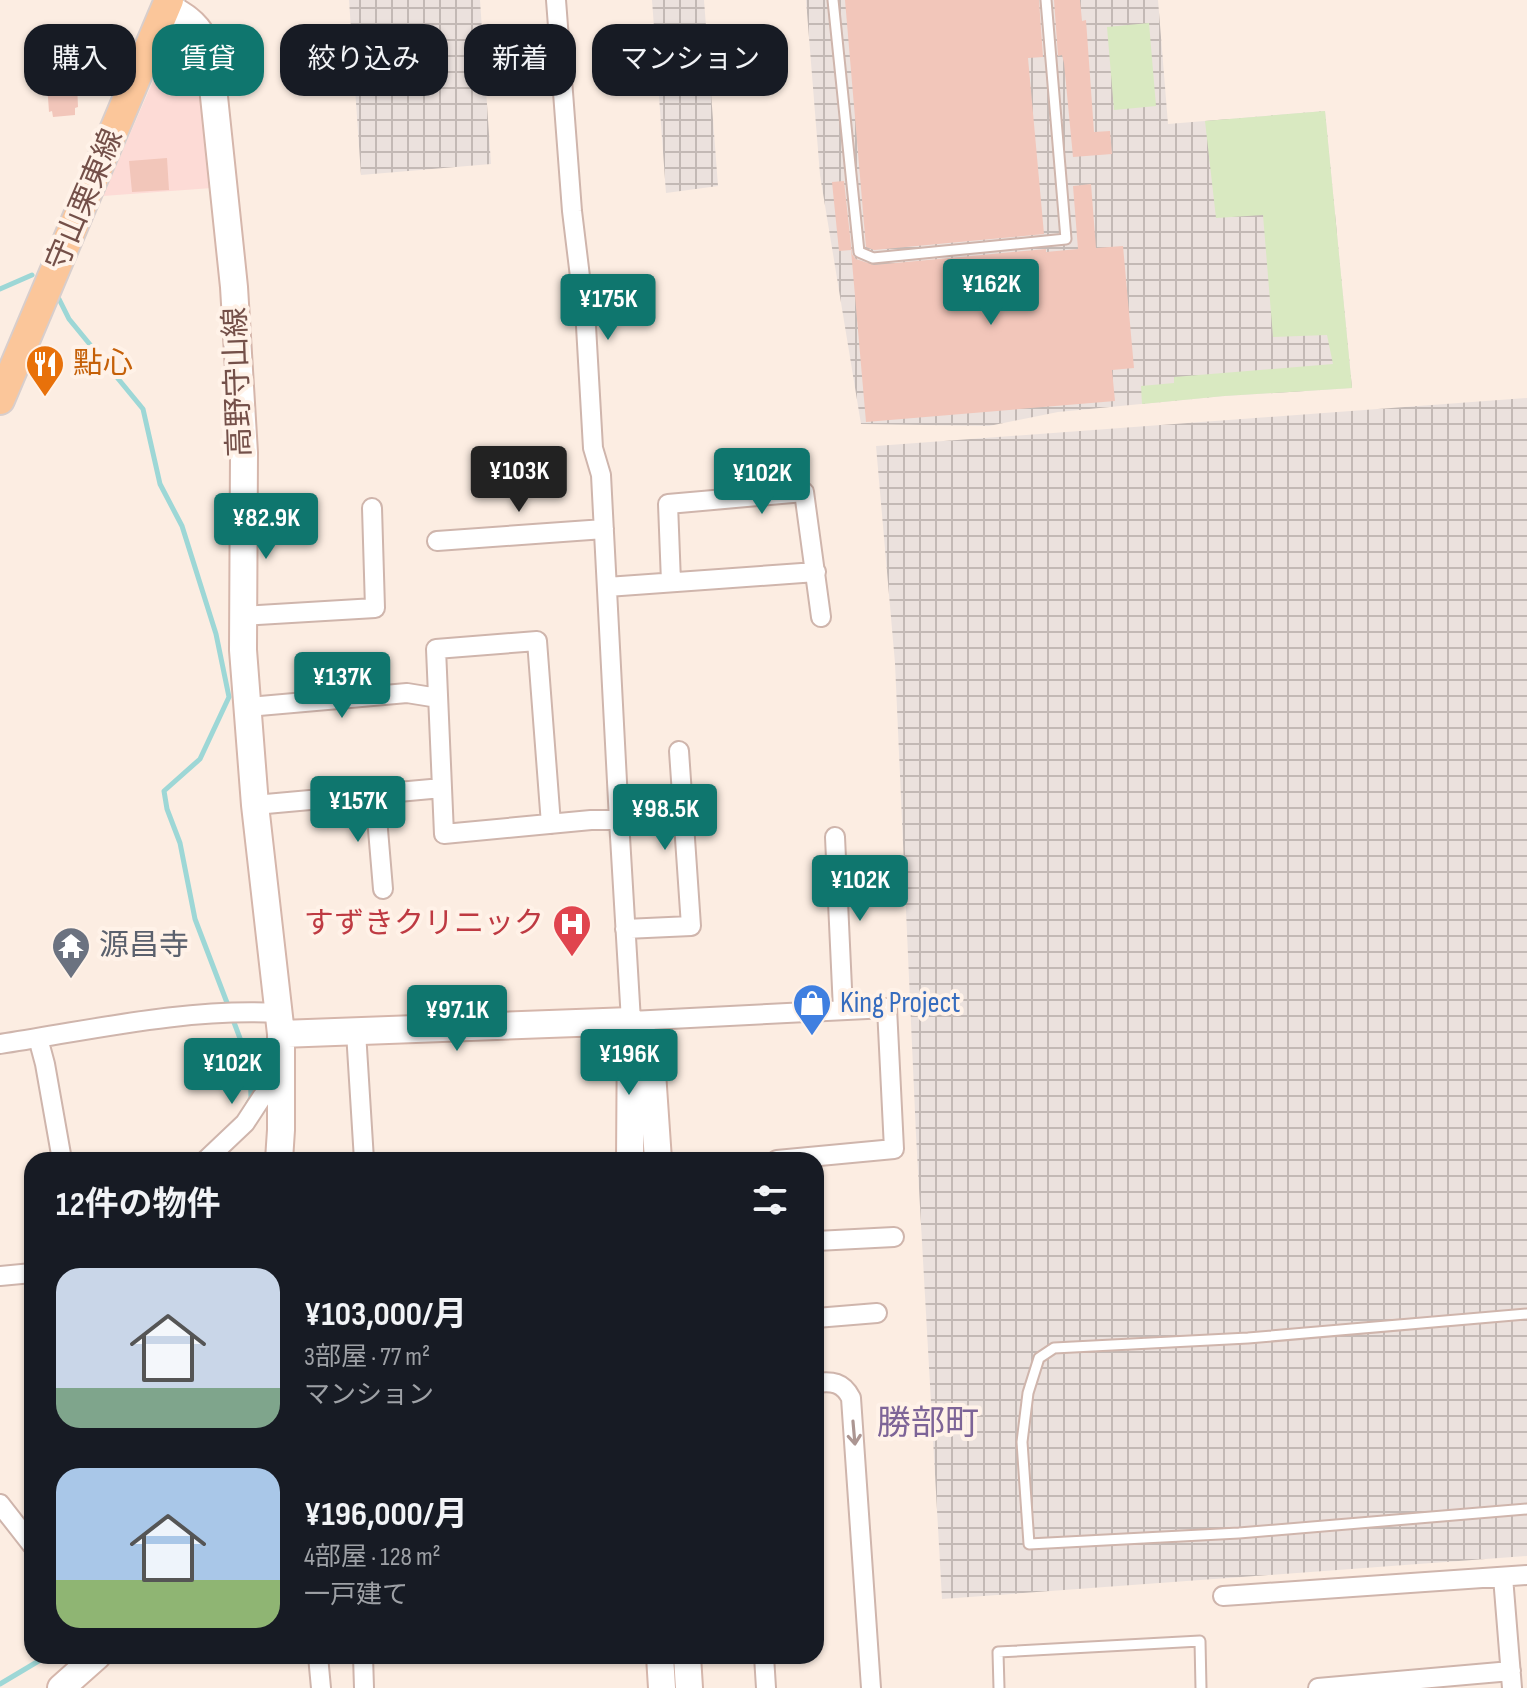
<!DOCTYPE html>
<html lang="ja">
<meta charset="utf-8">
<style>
body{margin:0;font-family:"Sofia Sans Condensed","Noto Sans JP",sans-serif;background:#20242c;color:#f1f3f6;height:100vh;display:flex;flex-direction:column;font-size:30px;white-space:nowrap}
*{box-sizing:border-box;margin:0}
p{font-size:26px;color:#9ea1a6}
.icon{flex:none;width:44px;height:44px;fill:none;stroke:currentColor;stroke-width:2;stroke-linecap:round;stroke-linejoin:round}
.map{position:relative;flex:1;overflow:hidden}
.drawer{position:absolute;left:24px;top:1152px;width:800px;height:512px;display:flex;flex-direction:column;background:#171b24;border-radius:24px;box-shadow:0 2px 6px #0004}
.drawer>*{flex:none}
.guide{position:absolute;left:24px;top:24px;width:800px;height:72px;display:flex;gap:16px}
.price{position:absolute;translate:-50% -68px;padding:0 18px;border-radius:8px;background:#0f766e;color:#fff;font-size:26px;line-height:52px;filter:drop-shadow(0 2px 4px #0008)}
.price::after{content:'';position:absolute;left:50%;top:48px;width:24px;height:18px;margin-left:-12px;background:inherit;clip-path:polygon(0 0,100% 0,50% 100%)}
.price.selected{background:#222;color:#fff}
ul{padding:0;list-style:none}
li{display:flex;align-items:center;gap:24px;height:200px;padding:0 32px}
li span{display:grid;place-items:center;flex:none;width:224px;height:160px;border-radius:24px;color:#555}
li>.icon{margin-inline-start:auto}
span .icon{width:96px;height:96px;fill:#fffc;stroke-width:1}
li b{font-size:34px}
h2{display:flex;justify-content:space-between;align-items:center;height:96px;padding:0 32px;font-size:34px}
.tag{padding:0 28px;border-radius:24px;background:#171b24;box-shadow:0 2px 6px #0004;font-size:28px;line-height:72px}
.tag.selected{background:#0f766e;color:#fff}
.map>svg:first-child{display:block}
.commercial{fill:#fddbd6}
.industrial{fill:url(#industrial-grid)}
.grass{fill:#d9e9c1}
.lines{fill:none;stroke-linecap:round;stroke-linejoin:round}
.stream{stroke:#9dd7d6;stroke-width:5}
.building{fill:#f2c6ba}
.lane-casing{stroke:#cfb5ac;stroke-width:13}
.street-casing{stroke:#cfb5ac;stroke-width:22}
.secondary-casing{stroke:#d5b6ab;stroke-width:30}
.primary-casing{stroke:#d8cecc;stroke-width:32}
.lane{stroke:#fff;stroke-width:9}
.street{stroke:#fff;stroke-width:18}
.secondary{stroke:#fff;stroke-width:26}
.primary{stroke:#fbc69a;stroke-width:28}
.oneway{stroke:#ac9692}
.labels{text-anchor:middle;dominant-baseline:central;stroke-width:8;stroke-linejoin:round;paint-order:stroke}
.street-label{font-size:30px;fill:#745049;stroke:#fff2e8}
.food-label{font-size:30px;fill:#c56008;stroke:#fff2e8;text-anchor:start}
.health-label{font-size:30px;fill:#be3a42;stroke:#fff2e8;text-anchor:end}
.worship-label{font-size:30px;fill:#5b616d;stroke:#fff2e8;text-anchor:start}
.shop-label{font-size:30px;fill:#366cbe;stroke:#fff2e8;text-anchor:start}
.quarter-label{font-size:34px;fill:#7d6497;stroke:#fff2e8}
</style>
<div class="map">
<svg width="1527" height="1688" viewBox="0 0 1527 1688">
<defs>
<pattern id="industrial-grid" width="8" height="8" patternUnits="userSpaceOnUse" patternTransform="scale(2)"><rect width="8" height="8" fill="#ebe1dd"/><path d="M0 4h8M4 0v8" fill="none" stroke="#c3b9b5"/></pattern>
</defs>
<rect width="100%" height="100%" fill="#fcede2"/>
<path class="commercial" d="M180,30l5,1 11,12 16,145 -109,8 70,-161z"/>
<path class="industrial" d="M349,0h131l11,164 -130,11z
M652,0h52l14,186 -52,7z
M806,0h352l10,124 157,-13 27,277 -128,8 -166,16 -69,14 -128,-2 -41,-249z
M1527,398v1158l-585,43 -26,-464 -21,-472 -19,-217z"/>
<path class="grass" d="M1149,23l7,83 -42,4 -7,-83z
M1325,111l27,277 -128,8 -82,8 -1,-18 33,-3v-6l159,-13 -6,-29 -54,2 -10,-122 -47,3 -11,-97z"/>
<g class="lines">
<path class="stream" d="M0,289l32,-14
M59,299l10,20 74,90 17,75 22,42 34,108 13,63 -29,62 -36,32 3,18 13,34 15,76 34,89
M232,1017l18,48 1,33 -3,5
M0,1684l47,-28"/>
</g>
<path class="building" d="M845,0h194l4,57 -15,1 16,176 -170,16 -8,-3z
M1054,0h26l2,21 4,-1 8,112 16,-1 2,23 -39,3 -9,-94 -2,-8 -4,1z
M60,52l3,33 14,-1 1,23 -3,1v7l-22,2 -1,-6 -3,1 -4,-59z
M167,158l2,32 -37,2 -3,-31z
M844,181l8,73 4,5 18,6 172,-16v3l32,-3 -5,-63 18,-2 5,64 27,-2 11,122 -22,2 3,31 -249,21 -15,-172 -12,1 -7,-69z"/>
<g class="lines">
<defs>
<path id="lane" d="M833,0l26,252 14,6 193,-19 -20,-239
M1527,1314l-279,24 -194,10 -15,10 -11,35 -6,49 7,102 210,-11 288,-24
M999,1688l-1,-36 202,-11 1,47"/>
<path id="street" d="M556,0l16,211 14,115 7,122 8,27 18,345
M437,541l167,-12
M671,582l-3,-78 136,-12 17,125
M607,587l209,-15
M242,616l133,-8 -3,-100
M248,707l159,-14 31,5
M375,794l8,95
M255,805l187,-17
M551,824l-14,-183 -101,8 8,185 147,-14h28l12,201 256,-13 7,141 -117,11
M835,837l8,173
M625,929l66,-3 -12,-175
M356,1032l8,128
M38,1038l7,26 17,96
M0,1044c91,-14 186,-36 278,-31
M206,1160l39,-37 17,-26 19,-17
M816,1241l78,-4
M0,1276l32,-3
M816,1318l61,-5
M816,1383c16,-2 27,-1 35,15l20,290
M0,1504l32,41
M1503,1577l9,111
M1223,1596l304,-21
M318,1656l3,32
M363,1656l1,32
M764,1656l2,32
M1318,1688l193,-17"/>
<path id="secondary" d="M167,7c21,10 33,20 42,42l25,238 10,166 -1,197 12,155 26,229v96l-2,30
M631,1021l19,22 8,117
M281,1034l350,-13
M630,1160l1,-139
M660,1656l2,32
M687,1656l2,32
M61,1688l36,-32"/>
<path id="primary" d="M0,400l169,-400"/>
</defs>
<use href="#lane" class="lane-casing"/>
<use href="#street" class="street-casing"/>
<use href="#secondary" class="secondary-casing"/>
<use href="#primary" class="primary-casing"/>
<use href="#lane" class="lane"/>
<use href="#street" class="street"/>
<use href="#secondary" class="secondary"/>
<use href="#primary" class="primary"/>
</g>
<defs><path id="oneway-shaft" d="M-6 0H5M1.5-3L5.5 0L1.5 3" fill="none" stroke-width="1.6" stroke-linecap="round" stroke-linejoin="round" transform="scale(2)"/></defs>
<use class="oneway" href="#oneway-shaft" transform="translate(854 1433) rotate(85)"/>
<defs>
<symbol id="restaurant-pin" viewBox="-11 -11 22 30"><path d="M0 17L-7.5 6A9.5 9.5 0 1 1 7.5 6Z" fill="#e8710a" stroke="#fff2e8"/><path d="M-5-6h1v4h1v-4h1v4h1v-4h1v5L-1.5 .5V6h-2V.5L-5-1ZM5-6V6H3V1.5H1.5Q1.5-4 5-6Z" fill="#fff"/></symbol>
<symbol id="hospital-pin" viewBox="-11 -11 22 30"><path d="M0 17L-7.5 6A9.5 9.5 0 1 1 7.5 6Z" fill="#e0444e" stroke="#fff2e8"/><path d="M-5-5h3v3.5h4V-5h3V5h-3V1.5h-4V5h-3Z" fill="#fff"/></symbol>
<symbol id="temple-pin" viewBox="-11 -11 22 30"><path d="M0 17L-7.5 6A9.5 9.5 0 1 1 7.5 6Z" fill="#6b7280" stroke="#fff2e8"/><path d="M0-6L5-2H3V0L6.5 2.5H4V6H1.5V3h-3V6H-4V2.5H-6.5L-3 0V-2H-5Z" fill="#fff"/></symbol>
<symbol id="shop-pin" viewBox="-11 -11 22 30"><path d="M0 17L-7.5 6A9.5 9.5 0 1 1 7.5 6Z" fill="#3f7fe0" stroke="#fff2e8"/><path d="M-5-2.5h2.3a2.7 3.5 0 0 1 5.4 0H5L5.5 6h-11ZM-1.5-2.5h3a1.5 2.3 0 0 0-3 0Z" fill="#fff"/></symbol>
</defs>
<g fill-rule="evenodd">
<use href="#restaurant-pin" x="23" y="342" width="44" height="60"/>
<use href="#hospital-pin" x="550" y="902" width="44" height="60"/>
<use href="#temple-pin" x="49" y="924" width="44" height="60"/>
<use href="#shop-pin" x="790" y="981" width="44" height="60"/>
</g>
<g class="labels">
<g class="street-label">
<text transform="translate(85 200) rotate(-67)">守山栗東線</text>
<text transform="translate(238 382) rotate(-92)">高野守山線</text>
</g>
<g class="food-label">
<text x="73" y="364">點心</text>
</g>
<g class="health-label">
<text x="544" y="924">すずきクリニック</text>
</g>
<g class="worship-label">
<text x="99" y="946">源昌寺</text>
</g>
<g class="shop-label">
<text x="840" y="1003">King Project</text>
</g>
<g class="quarter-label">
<text x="928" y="1423">勝部町</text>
</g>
</g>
</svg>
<b class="price" style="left:991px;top:327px">¥162K</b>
<b class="price" style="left:608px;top:342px">¥175K</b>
<b class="price selected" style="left:519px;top:514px">¥103K</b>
<b class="price" style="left:762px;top:516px">¥102K</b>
<b class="price" style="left:266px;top:561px">¥82.9K</b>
<b class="price" style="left:342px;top:720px">¥137K</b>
<b class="price" style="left:358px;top:844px">¥157K</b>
<b class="price" style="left:665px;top:852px">¥98.5K</b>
<b class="price" style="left:860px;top:923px">¥102K</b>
<b class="price" style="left:457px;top:1053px">¥97.1K</b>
<b class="price" style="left:629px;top:1097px">¥196K</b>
<b class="price" style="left:232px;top:1106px">¥102K</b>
<div class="guide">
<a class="tag">購入</a>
<a class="tag selected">賃貸</a>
<a class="tag">絞り込み</a>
<a class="tag">新着</a>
<a class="tag">マンション</a>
</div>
<section class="drawer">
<h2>12件の物件<svg class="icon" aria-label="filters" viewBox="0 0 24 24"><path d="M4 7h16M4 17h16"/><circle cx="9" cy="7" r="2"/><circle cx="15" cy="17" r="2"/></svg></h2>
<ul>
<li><span style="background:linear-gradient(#c9d6e8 75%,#7fa58c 0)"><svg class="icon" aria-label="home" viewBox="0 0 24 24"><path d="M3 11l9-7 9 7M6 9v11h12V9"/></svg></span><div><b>¥103,000/月</b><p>3部屋 · 77 m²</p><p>マンション</p></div></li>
<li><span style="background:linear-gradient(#a9c7e8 70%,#8fb573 0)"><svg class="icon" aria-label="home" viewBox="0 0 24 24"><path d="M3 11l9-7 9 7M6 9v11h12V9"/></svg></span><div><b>¥196,000/月</b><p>4部屋 · 128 m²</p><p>一戸建て</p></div></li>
</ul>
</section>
</div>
